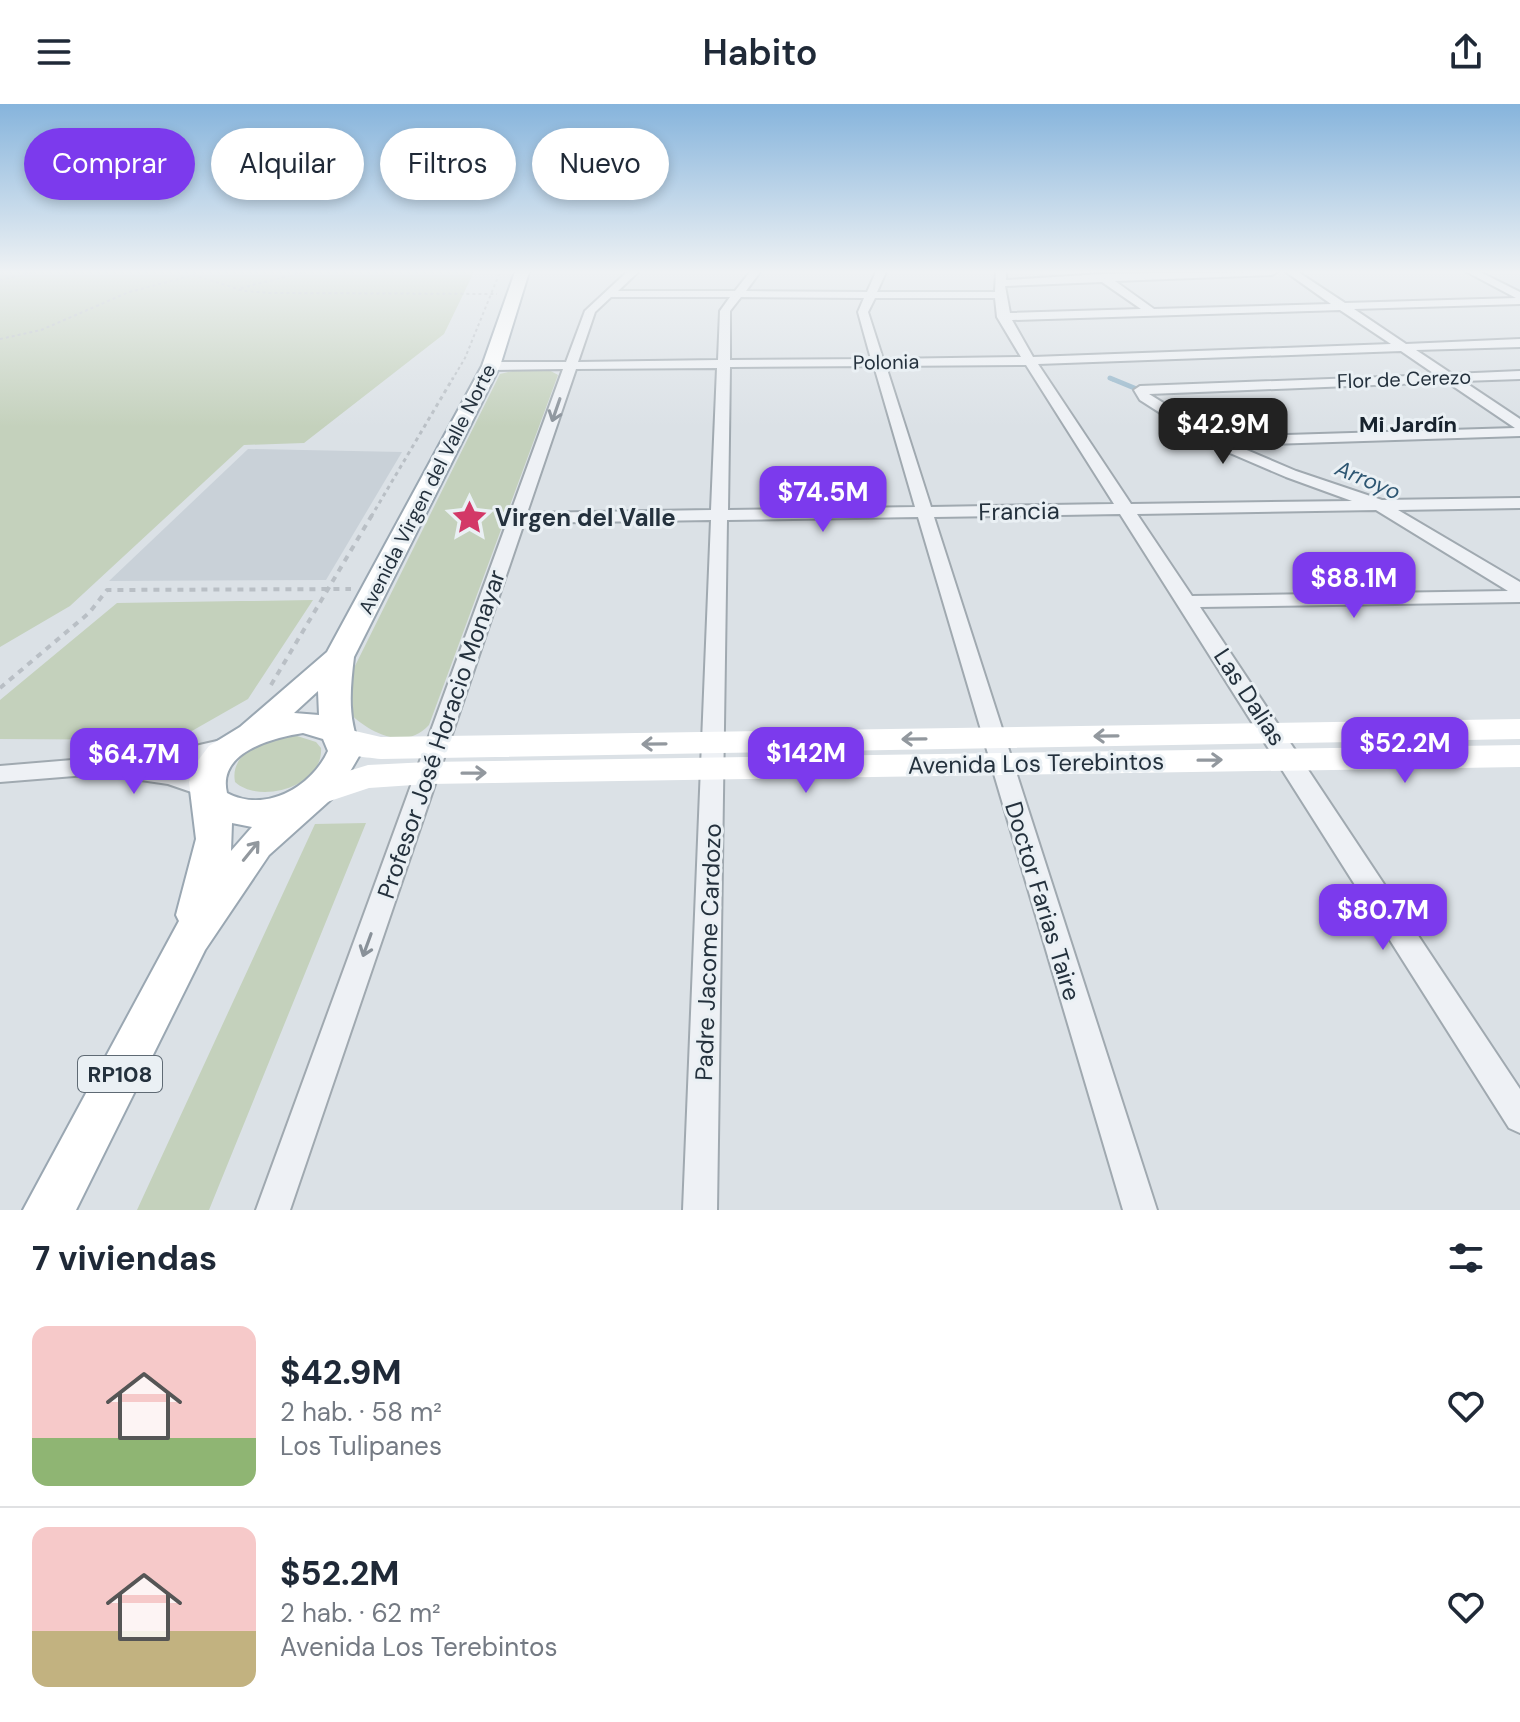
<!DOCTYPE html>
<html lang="es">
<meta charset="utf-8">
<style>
body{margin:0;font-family:"DM Sans",sans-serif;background:#f6f6f7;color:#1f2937;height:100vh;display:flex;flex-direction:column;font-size:30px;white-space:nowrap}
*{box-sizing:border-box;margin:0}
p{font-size:26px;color:#747a83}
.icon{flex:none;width:44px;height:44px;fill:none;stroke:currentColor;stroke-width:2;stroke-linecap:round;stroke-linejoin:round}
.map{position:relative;height:1106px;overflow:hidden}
.details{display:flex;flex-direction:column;background:#fff;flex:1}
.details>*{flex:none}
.guide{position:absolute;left:24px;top:24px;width:800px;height:72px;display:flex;gap:16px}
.price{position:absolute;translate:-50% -68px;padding:0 18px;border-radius:16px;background:#7c3aed;color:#fff;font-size:26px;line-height:52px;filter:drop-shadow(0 2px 4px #0008)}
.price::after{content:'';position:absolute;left:50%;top:48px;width:24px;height:18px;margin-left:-12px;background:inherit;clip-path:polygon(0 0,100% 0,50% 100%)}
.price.active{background:#222;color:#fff}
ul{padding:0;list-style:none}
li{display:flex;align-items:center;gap:24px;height:200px;padding:0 32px}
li+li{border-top:2px solid #e0e1e3}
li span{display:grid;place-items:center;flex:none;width:224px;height:160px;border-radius:16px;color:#555}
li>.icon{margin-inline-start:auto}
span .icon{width:96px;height:96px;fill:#fffc;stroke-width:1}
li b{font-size:34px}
h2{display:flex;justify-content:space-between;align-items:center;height:96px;padding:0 32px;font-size:34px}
.tag{padding:0 28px;border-radius:36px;background:#fff;box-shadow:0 4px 12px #0003;font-size:28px;line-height:72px}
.tag.active{background:#7c3aed;color:#fff}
header{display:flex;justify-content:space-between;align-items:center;height:104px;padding:0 32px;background:#fff;font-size:36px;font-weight:600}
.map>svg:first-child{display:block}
.built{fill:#c9d1d8}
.green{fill:#c4d1bc}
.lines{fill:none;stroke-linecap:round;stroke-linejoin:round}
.stream-far1{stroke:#94b5c9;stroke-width:4}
.stream{stroke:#94b5c9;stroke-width:5}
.street-casing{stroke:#a0a9b0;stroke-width:4}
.primary-casing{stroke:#9aa7b2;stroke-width:4}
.path-far2{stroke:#b9bfc5;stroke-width:2;stroke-dasharray:3 3;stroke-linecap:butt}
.path-far1{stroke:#b9bfc5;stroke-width:3;stroke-dasharray:4 4;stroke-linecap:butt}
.path{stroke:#b9bfc5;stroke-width:4;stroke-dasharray:6 6;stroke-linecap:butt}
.street{fill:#eef1f5;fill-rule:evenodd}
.secondary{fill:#fff;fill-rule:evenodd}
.primary{fill:#fff;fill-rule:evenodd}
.oneway{stroke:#899199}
.oneway2{stroke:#92989e}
.labels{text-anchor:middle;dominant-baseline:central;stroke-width:6;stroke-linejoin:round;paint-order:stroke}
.far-street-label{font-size:20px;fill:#24313d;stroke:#eaf0f4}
.far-neighbourhood-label{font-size:22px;font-weight:bold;fill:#17222d;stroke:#eaf0f4}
.far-water-label{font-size:22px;font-style:italic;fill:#2d5672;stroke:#eaf0f4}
.shield{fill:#eaf0f4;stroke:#5f6a74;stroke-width:2}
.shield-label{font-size:22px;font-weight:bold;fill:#24313d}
.street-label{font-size:24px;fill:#24313d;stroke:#eaf0f4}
.poi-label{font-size:24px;font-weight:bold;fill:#24313d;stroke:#eaf0f4;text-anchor:start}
</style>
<header><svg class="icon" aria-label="menu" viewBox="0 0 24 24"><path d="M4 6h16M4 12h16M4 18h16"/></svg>Habito<svg class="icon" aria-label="share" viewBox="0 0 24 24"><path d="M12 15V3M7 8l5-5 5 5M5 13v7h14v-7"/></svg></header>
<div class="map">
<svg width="1520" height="1106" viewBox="0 0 1520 1106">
<rect width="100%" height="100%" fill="#dbe1e6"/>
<path class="built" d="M248,345l154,3 -76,128 -217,1z"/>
<path class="green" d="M0,168h474l-30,62 -140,109 -60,2 -174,161 -70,41z
M516,266h33l9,5 -129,350c-25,27 -61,7 -82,-14l1,-31 152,-306z
M313,496l-65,99 -72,41 -176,-1v-39l117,-97z
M294,631l22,7 5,6c3,38 -61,57 -86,34 -6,-32 35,-44 59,-47z
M366,719l-157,387h-72l178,-386z"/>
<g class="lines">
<path class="stream-far1" d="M1110,274l4,2"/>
<path class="stream" d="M1110,274l34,14"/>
<defs>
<path id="street" d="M627,168h11l-20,19h117l15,-19h10l-14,19 121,1 9,-20h10l-9,20h118l1,-20h10v8l96,-6 175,-2 -5,3 -157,6 39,28 177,-5 -45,-32h12l47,31 171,-5 -49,-26h13l40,20v12l-166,5 52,35 114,-5v8l-104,3 36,24 68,-3v8l-57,2 57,38v17l-285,9 61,26 86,29 138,-2v10l-122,2 122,72v20l-320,5 320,482v44l-11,-5 -389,-614 -186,3 223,693h-34l-205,-693 -191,3 -10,690h-34l28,-690 -187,3 -234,687h-34l307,-841 -72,1 -6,-4 6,-4h75l19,-51zM1102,178l39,27 -131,4 -5,-27zM611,193h119l-10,14 -2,49 -140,2 17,-50zM741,193l123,1 -6,14 13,47 -141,1v-49zM875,194h120l2,19 24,40 -138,2 -15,-47zM1340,206l51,34 -358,13 -21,-37zM1401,247l35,24 -296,11 -6,4 6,10 69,44 77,33 66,24 -221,3 -93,-140zM1026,261l88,139 -183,3 -45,-141zM874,262l41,141 -187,3 2,-143zM717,264l-6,142 -184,3 49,-144zM1447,278l68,46 -297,9 -69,-43zM1376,406l132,81 -316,5 -55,-82z
M230,634l8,3 3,5 -3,5 -68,17 44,15 4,6 -4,6 -8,2 -38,-13 -41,-6 -3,-6 -124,10v-16l169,-14z"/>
<path id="primary" d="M515,168h14l-29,94 -146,291c-4,33 -7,64 8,94l-25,43 -68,61 -64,95 -129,260h-53l156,-289 -3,-6 20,-76 -7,-57 4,-15 16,-21 31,-19 87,-75 155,-286zM318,587l1,24 -25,-2zM303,629l20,6 5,12c-17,37 -63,62 -101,42 -10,-41 45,-55 76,-60zM232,719l20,4 -21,24z"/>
</defs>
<use href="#street" class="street-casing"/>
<use href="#primary" class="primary-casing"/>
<path class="path-far2" d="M0,176l36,-8
M241,184l64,-16
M0,235l41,-9 88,-38 65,-17 50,16 26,2 227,1
M452,276l13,-22 35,-86"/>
<path class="path-far1" d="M371,413l82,-139"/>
<path class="path" d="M271,581l101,-170
M0,584l89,-75 18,-23 244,-1"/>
<use href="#street" class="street"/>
<path class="secondary" d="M1520,615v20l-1139,20c-18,-2 -44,-3 -55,-20l5,-7 11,-4 39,9z
M1520,641v22l-1092,17 -59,4 -54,18 -12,-3 -5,-9 5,-9 65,-20 60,-3z"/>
<use href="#primary" class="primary"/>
</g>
<defs><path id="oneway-shaft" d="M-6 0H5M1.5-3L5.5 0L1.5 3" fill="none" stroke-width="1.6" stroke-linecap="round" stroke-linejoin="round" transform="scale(2)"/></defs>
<g class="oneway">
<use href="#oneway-shaft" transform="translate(556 306) rotate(109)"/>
<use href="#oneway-shaft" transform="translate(367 841) rotate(110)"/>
</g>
<g class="oneway2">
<use href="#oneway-shaft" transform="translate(1106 632) rotate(179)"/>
<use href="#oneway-shaft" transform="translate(914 635) rotate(179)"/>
<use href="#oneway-shaft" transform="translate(654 640) rotate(179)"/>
<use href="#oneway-shaft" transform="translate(1210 656) rotate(-1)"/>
<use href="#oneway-shaft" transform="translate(474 669) rotate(-1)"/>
<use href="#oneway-shaft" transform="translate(251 747) rotate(-51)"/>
</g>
<linearGradient id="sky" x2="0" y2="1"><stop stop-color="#86b4dc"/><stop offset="0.52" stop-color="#eff2f4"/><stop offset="1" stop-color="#eff2f4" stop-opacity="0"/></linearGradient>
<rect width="1520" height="323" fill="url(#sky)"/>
<defs>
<symbol id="sight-bare" viewBox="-9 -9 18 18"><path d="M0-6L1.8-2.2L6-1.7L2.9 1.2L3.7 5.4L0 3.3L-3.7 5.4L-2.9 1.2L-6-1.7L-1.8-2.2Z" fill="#d33867" stroke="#eaf0f4" stroke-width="2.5" paint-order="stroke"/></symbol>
</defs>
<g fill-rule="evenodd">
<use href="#sight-bare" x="444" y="388" width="51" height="51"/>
</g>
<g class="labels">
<g class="far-street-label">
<text transform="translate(886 258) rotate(-1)">Polonia</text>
<text transform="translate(1404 275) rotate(-2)">Flor de Cerezo</text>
<text transform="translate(427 385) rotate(-63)">Avenida Virgen del Valle Norte</text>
</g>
<g class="far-neighbourhood-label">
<text x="1408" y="320">Mi Jardín</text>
</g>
<g class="far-water-label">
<text transform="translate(1368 376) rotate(23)">Arroyo</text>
</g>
<rect class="shield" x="78" y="952" width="84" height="36" rx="6"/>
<g class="shield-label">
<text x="120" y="970">RP108</text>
</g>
<g class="street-label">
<text transform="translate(1019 407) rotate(-1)">Francia</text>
<text transform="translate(1250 593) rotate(57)">Las Dalias</text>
<text transform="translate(441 630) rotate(-71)">Profesor José Horacio Monayar</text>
<text transform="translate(1036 659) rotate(-1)">Avenida Los Terebintos</text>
<text transform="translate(1043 797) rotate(73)">Doctor Farias Taire</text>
<text transform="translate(708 848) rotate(-88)">Padre Jacome Cardozo</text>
</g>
<g class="poi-label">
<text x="495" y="413">Virgen del Valle</text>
</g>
</g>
</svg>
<b class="price active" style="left:1223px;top:362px">$42.9M</b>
<b class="price" style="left:823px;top:430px">$74.5M</b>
<b class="price" style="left:1354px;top:516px">$88.1M</b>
<b class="price" style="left:1405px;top:681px">$52.2M</b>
<b class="price" style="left:806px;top:691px">$142M</b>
<b class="price" style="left:134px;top:692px">$64.7M</b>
<b class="price" style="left:1383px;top:848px">$80.7M</b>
<div class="guide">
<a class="tag active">Comprar</a>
<a class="tag">Alquilar</a>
<a class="tag">Filtros</a>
<a class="tag">Nuevo</a>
</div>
</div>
<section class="details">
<h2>7 viviendas<svg class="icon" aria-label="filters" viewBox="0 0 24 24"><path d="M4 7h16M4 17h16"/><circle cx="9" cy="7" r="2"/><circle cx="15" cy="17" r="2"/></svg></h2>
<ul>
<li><span style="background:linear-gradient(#f6c9c9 70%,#8fb573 0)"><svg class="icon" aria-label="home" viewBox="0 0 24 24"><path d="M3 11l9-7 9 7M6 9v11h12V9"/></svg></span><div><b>$42.9M</b><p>2 hab. · 58 m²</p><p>Los Tulipanes</p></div><svg class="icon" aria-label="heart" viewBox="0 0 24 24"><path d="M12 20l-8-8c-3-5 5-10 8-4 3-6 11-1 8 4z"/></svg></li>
<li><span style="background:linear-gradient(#f6c9c9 65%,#c2b280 0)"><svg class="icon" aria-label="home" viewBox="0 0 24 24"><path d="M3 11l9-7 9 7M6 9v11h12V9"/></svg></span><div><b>$52.2M</b><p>2 hab. · 62 m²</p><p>Avenida Los Terebintos</p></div><svg class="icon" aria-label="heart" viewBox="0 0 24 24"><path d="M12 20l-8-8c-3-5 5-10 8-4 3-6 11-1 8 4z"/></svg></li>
</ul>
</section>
